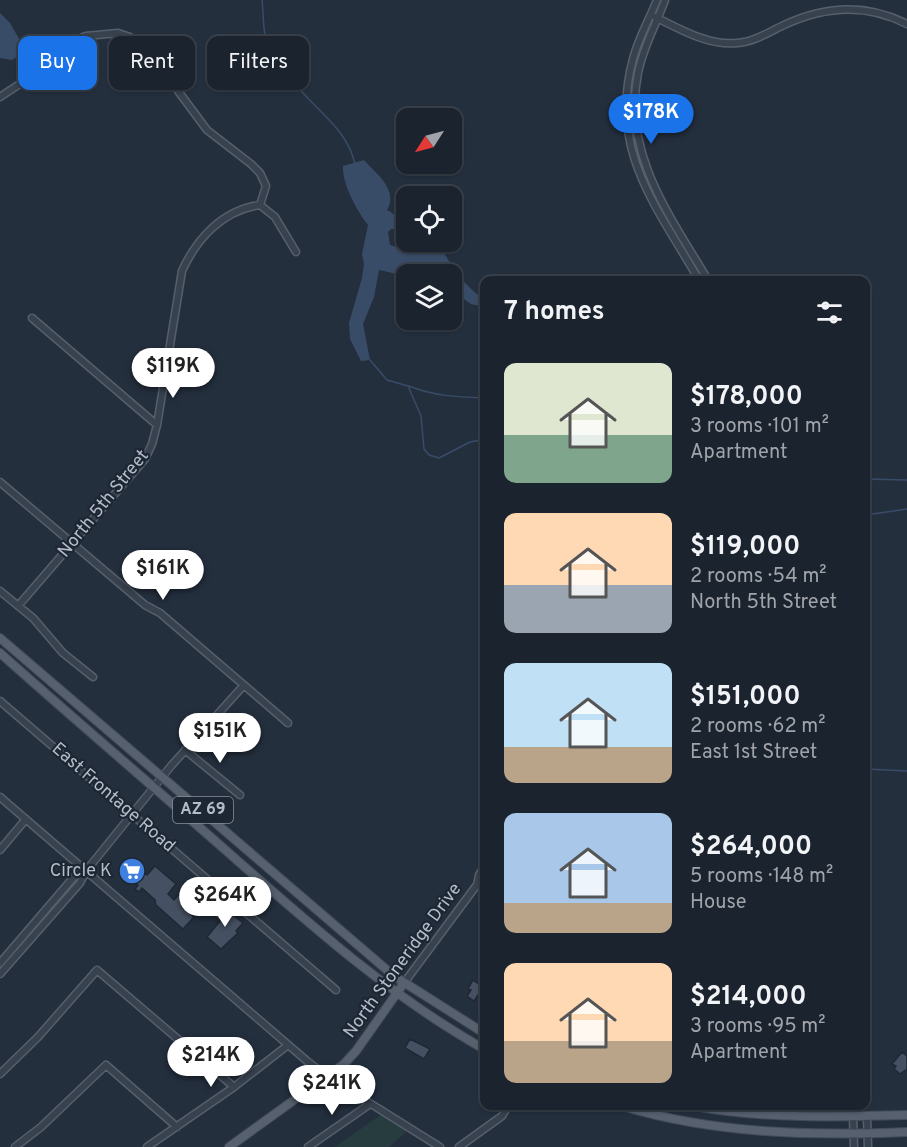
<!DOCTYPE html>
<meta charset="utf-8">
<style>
body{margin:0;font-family:Overpass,sans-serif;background:#282f3a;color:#f1f3f6;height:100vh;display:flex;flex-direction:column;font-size:22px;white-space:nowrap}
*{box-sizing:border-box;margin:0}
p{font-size:20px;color:#a0a4aa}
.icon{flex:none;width:33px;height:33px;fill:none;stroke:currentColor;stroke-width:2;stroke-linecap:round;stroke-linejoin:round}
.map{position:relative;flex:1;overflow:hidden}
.sheet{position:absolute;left:480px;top:276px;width:390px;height:834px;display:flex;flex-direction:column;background:#1b232e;border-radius:12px;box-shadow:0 2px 4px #0004,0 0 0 2px #39404a}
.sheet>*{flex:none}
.guide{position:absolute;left:18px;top:36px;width:372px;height:54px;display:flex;gap:12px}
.needle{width:39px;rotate:234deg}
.controls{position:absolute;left:396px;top:108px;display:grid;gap:12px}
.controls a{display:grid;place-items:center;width:66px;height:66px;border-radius:12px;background:#1b232e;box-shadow:0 2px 4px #0004,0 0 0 2px #39404a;font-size:30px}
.price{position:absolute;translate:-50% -51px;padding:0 14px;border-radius:21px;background:#fff;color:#222;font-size:20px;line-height:39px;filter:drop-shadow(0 2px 3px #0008)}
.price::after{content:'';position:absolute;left:50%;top:36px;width:18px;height:14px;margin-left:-9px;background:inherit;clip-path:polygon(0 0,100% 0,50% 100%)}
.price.active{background:#1a73e8;color:#fff}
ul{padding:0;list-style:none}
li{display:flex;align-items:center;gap:18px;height:150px;padding:0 24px}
li span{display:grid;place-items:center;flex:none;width:168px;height:120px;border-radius:12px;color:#555}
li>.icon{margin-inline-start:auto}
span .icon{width:72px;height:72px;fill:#fffc;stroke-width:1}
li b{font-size:26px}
h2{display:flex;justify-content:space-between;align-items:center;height:72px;padding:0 24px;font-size:26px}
.pill{padding:0 21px;border-radius:12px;background:#1b232e;box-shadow:0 2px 4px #0004,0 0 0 2px #39404a;font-size:21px;line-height:54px}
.pill.active{background:#1a73e8;color:#fff}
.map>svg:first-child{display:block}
.green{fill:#263c3f}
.water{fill:#394c67}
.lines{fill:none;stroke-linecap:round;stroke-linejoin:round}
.stream{stroke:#394c67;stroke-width:1.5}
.building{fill:#455162;stroke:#1f2835;stroke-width:1.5}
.minor-casing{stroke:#565f6c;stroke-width:9}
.major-casing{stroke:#414a57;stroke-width:10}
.minor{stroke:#38414e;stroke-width:6}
.major{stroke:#56606e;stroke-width:8}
.labels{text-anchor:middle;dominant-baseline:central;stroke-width:4.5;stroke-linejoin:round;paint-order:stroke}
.shield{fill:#1d2633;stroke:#878f9c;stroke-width:1.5}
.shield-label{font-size:16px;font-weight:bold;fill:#b4bcc9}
.street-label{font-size:18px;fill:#b4bcc9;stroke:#1d2633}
.poi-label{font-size:18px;fill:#b4bcc9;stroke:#1d2633;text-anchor:end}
</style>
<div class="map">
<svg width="907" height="1147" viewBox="0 0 907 1147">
<rect width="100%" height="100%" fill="#242f3e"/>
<path class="green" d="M382,1114l25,17 -18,16h-54z"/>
<path class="water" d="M0,13l10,10 12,21 -4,12 -6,4 -12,-2z
M364,160c11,13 35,29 23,50 8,4 13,9 9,19h-5l-3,3 2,13 17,5c8,-8 25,-7 34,0 4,3 7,11 11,15 9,14 18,25 32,34v8l-13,-3 -19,-13v-17l-46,2 -27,-6 -5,27 -11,27 7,36 -9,1 -11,-22 -1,-16 13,-45 2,-14 -2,-10 6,-29c-11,-14 -26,-41 -25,-59z"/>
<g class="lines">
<path class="stream" d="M262,0c2,16 0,35 8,50 6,10 26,36 34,44 21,23 44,39 51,70
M370,360l17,20 21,6 13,30 3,33 5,6 10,3 31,-16 11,-2 3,3
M409,386c24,10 49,11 75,12
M866,479l41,1
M866,515l41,-6
M866,769l41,2"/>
</g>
<path class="building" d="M130,860l17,15 8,-9 21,18 -8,10 6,6 7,-8 8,7 -7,8 12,10 -11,12 -27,-24 -1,-5 -13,-12 -3,4 -4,-3 3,-4 -17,-15z
M222,906l21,17 -7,8 2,2 -17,16 -14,-12 13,-16 -6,-5z
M473,980l11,7 -2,10 -4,-2 -4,6 -7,-5 4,-6 -3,-1z
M410,1039l20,10 -6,10 -19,-11z
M902,1052l5,4v13l-7,5 -6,-5 2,-3 -4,-2z"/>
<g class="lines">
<defs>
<path id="minor" d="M657,0c-8,20 -19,39 -24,59 -25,91 24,148 66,221
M665,0c-9,25 -22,47 -27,73 -16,80 32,143 70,207
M655,17c25,12 53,29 82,26 17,-1 32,-11 47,-18 41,-19 82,-22 123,-1
M0,97l44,-29 30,-27 12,-5 32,-3 12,4 34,35 43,58 44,34 9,9 6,13 -6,19
M32,318l125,107
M0,482l145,123 15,8 128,110
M0,591l33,27 30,35 30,24
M18,606l127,-147 7,-15 5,-19 25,-154c15,-33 41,-61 78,-66l15,12 21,35
M0,701l336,289
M185,750l55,45
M0,797l307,264 21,16 112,70
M0,850l26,-31
M477,886l2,-11 5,-8
M0,963l73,-85 12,-7
M0,974l80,-91 6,-12 85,-105 73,-81
M404,983l72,-97 8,-6
M0,1074l38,-37 59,-67 137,117
M853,1116l1,31
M867,1116l1,31
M15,1147l26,-20 65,-62 71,62
M147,1147l87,-60 54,-42
M308,1147l62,-43
M459,1147l43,-31 6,-10"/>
<path id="major" d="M0,638l394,338 90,57
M0,653c74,66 148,129 222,194 83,73 166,148 262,202
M622,1106c93,28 189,30 285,26
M694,1106c71,13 142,11 213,9
M229,1147l115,-83 12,-13 48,-68"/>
</defs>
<use href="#minor" class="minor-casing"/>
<use href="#major" class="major-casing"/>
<use href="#minor" class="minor"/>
<use href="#major" class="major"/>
</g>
<defs>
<symbol id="supermarket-disc" viewBox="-11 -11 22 22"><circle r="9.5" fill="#3f7fe0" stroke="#1d2633"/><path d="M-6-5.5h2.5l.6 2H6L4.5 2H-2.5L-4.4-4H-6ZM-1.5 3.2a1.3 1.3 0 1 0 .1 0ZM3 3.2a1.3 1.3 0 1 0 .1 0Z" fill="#fff"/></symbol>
</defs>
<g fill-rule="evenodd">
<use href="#supermarket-disc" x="117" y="856" width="30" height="30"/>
</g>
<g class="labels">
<rect class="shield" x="173" y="797" width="60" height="26" rx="4.5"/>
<g class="shield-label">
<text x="203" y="810">AZ 69</text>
</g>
<g class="street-label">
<text transform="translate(104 504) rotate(-51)">North 5th Street</text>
<text transform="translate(113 798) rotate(41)">East Frontage Road</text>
<text transform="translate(403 961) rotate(-54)">North Stoneridge Drive</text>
</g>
<g class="poi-label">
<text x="112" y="871">Circle K</text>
</g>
</g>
</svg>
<div class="controls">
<a><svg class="needle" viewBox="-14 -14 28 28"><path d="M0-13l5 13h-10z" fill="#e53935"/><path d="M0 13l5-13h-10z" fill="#a0a4aa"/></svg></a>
<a><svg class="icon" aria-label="locate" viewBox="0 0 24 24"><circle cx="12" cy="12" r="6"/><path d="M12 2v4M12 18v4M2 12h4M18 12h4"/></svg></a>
<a><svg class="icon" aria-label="layers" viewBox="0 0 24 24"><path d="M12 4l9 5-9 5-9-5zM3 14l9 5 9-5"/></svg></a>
</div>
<b class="price active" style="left:651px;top:145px">$178K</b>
<b class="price" style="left:173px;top:399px">$119K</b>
<b class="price" style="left:163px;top:601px">$161K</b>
<b class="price" style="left:220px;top:764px">$151K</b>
<b class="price" style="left:225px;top:928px">$264K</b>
<b class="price" style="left:211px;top:1088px">$214K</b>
<b class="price" style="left:332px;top:1116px">$241K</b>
<div class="guide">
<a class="pill active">Buy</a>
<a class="pill">Rent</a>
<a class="pill">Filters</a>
</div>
<section class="sheet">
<h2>7 homes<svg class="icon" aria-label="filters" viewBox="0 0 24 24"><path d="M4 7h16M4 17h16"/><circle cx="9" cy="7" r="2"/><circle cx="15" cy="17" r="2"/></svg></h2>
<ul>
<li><span style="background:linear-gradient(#dfe7d0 60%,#7fa58c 0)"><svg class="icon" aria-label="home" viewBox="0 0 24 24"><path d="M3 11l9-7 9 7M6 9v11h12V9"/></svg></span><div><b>$178,000</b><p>3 rooms · 101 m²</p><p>Apartment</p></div></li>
<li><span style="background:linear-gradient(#ffd9b3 60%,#9aa5b1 0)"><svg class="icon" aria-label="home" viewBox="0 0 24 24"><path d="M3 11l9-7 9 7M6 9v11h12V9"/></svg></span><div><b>$119,000</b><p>2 rooms · 54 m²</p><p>North 5th Street</p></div></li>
<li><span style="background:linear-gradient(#bfe0f5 70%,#b9a48a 0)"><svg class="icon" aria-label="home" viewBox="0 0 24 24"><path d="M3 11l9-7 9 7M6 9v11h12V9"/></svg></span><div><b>$151,000</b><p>2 rooms · 62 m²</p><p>East 1st Street</p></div></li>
<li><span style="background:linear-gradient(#a9c7e8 75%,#b9a48a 0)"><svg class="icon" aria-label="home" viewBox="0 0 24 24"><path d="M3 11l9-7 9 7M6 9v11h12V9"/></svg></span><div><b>$264,000</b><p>5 rooms · 148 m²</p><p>House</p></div></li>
<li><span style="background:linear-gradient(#ffd9b3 65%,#b9a48a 0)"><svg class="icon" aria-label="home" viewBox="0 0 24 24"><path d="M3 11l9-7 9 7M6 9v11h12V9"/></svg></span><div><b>$214,000</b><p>3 rooms · 95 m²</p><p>Apartment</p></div></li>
</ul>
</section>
</div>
